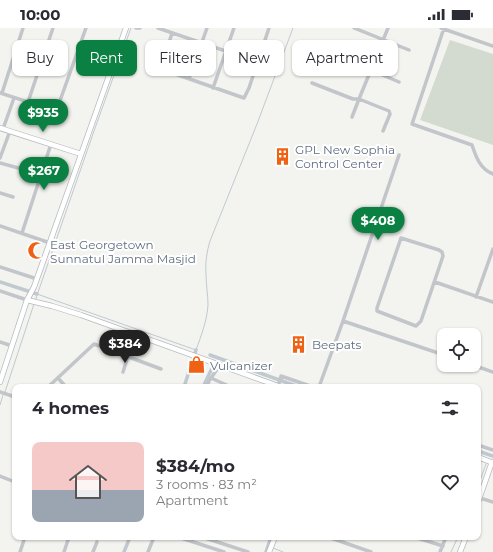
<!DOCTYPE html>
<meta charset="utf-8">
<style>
body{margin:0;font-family:Montserrat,sans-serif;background:#f7f7f7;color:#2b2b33;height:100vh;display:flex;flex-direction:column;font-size:15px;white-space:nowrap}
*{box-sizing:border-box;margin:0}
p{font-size:13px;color:#7c7c81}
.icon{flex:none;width:22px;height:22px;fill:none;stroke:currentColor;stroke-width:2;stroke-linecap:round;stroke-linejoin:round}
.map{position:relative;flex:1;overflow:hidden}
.drawer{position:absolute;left:12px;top:356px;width:469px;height:156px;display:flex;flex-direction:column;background:#fff;border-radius:8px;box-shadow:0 1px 3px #0004}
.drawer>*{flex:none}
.guide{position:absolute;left:12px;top:12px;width:469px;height:36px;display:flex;gap:8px}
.buttons{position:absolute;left:437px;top:300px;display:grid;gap:8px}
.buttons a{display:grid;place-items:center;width:44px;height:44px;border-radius:8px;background:#fff;box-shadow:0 1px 3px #0004;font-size:20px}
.price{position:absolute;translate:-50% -34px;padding:0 9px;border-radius:14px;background:#0b8043;color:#fff;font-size:13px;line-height:26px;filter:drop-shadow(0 1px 2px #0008)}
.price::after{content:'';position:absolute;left:50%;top:24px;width:12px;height:9px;margin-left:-6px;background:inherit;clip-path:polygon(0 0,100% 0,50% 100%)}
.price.active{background:#222;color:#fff}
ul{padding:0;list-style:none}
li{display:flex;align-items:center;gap:12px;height:100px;padding:0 20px}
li+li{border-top:1px solid #e1e1e2}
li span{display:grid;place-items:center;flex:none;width:112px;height:80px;border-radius:8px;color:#555}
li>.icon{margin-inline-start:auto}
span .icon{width:48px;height:48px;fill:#fffc;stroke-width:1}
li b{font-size:17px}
h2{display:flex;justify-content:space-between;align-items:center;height:48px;padding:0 20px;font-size:17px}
.pill{padding:0 14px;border-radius:8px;background:#fff;box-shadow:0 1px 3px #0004;font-size:14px;line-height:36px}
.pill.active{background:#0b8043;color:#fff}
.status{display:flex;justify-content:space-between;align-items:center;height:28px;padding:0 20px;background:#fff;direction:ltr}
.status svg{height:11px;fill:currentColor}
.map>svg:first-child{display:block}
.green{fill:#d3dbd0}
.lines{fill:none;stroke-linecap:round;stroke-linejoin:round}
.stream{stroke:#c0c9d0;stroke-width:1}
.canal{stroke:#c0c9d0;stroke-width:3.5}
.secondary-casing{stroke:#b7babf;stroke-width:6}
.street{stroke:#c2c5c9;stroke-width:3.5}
.secondary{stroke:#fff;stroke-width:4.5}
.labels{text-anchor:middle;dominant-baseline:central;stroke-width:4;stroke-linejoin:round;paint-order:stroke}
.poi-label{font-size:12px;fill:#606f82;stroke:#fff;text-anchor:start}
</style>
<div class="status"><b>10:00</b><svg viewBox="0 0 49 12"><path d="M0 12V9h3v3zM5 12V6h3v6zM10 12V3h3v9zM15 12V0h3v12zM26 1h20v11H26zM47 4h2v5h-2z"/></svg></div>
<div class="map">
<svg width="493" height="524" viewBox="0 0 493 524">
<rect width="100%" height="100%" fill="#f3f4ef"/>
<path class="green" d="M450,12l43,14v91l-73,-25z"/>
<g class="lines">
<path class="stream" d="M37,266l159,56c5,-14 11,-29 12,-45 0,-10 -2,-20 -2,-31 -1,-11 1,-23 4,-33l47,-117 36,-96
M35,273l59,-170 37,-103
M5,364l29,-88
M0,377l3,-10
M478,458l8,-22
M273,520l10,4
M451,524l7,-15"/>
<path class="canal" d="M0,254l37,12
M210,327l89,32
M184,359l12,-37
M203,359l12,-25
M478,423l15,5
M124,524l6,-15
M266,524l5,-15"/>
<defs>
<path id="secondary" d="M0,100l81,26
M27,272l25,6 29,9 200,72
M0,354l27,-82 7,-13 92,-259
M478,429l15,6
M478,474l14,-40
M269,524l6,-15
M460,524l6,-15"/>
</defs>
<use href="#secondary" class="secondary-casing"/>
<path class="street" d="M136,0h4
M158,0l100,34
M354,0l55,22
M441,0l52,18
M444,0l-32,96 60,21c4,12 8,24 21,29
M172,5l-11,36 83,29 5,-10 20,-60
M371,42l28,12
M189,51l18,-51
M312,55l41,16h6l29,-71
M213,60l21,-60
M0,65l53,17 4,-1 29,-81
M2,65l21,-65
M28,74l25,-74
M352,89l7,-18 30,12 1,3 -7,17
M3,101l11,-31
M0,130l10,-27
M0,135l22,6
M0,165l13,4
M0,198l50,17
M22,205l29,-89
M401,210l38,12 3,2 1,4 -22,65 -5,5 -39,-15v-3z
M0,239l37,12
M435,254l58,20
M0,263l27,9
M476,269l17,-48
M343,293l56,-166
M0,314l12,4
M124,327l7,-22
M473,337l20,7
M123,344l5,-16
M58,350l8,9
M211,350l20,9
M278,358l3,-10 32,11
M48,359l46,-43 67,25
M207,359l2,-6 11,-16
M319,359l24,-66 101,34
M0,364l15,5
M478,417l15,5
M478,438l3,-8
M0,448l15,6
M480,470l13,4
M178,509l46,15
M202,509l46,15
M328,509l43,15
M414,509l29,9
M20,524l5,-15
M64,524l5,-15
M93,524l4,-10
M148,524l6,-15
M440,524l6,-15"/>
<use href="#secondary" class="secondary"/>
</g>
<defs>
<symbol id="building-bare" viewBox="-9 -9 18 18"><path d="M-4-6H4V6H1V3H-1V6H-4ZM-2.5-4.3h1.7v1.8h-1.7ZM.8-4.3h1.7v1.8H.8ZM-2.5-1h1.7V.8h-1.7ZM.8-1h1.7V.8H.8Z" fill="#ef6214" stroke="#fff" stroke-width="2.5" paint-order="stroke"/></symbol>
<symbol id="mosque-bare" viewBox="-9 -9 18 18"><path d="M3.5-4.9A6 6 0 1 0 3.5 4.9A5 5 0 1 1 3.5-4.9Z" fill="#ef6214" stroke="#fff" stroke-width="2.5" paint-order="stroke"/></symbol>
<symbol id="shop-bare" viewBox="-9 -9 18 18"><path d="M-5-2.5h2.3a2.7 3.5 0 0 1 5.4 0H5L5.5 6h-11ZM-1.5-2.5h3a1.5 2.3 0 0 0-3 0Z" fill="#ef6214" stroke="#fff" stroke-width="2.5" paint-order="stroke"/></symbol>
</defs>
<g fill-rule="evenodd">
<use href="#building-bare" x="270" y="116" width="25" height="25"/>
<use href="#mosque-bare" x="24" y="210" width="25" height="25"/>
<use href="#building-bare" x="286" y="304" width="25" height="25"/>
<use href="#shop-bare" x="184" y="324" width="25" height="25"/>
</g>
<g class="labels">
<g class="poi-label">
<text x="295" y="121">GPL New Sophia<tspan x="295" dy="14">Control Center</tspan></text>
<text x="50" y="216">East Georgetown<tspan x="50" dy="14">Sunnatul Jamma Masjid</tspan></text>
<text x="312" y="316">Beepats</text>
<text x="210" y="337">Vulcanizer</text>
</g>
</g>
</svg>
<div class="buttons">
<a><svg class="icon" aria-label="locate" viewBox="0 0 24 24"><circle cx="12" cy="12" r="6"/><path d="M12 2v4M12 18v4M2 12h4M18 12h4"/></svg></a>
</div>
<b class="price" style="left:43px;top:105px">$935</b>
<b class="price" style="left:44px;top:163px">$267</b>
<b class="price" style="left:378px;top:213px">$408</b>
<b class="price active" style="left:125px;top:336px">$384</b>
<div class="guide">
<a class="pill">Buy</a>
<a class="pill active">Rent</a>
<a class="pill">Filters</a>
<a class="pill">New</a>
<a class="pill">Apartment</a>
</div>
<section class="drawer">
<h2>4 homes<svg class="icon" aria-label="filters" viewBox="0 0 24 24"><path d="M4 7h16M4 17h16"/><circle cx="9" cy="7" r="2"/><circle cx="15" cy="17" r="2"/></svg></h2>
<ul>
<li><span style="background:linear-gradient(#f6c9c9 60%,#9aa5b1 0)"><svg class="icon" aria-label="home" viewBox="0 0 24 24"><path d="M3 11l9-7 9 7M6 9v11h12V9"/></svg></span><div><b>$384/mo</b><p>3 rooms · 83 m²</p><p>Apartment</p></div><svg class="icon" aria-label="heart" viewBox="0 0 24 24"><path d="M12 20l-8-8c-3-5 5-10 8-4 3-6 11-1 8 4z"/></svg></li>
</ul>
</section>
</div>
